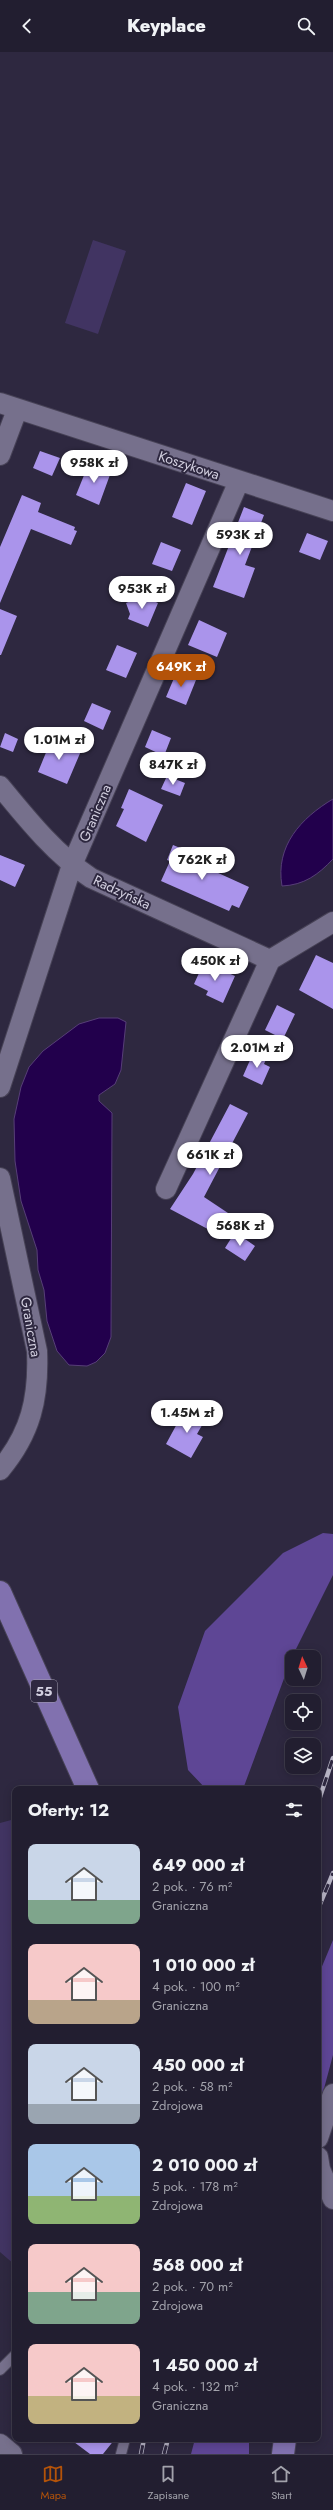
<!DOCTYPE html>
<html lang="pl">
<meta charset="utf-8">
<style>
body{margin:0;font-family:Jost,sans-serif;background:#2a2738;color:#f1f3f6;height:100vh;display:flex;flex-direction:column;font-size:15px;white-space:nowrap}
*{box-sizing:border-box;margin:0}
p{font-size:13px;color:#a2a2ab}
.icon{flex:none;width:22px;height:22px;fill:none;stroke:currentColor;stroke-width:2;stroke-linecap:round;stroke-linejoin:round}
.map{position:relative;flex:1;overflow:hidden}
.drawer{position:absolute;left:12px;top:1734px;width:309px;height:656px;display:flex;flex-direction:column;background:#221e30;border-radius:8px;box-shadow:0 2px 10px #0003,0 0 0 1px #3f3c4c}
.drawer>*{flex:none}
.needle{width:26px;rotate:356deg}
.fabs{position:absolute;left:285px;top:1598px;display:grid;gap:8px}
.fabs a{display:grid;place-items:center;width:36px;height:36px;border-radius:8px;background:#221e30;box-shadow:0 2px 10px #0003,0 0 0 1px #3f3c4c;font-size:20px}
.price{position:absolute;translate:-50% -34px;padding:0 9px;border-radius:14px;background:#fff;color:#222;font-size:13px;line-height:26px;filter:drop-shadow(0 1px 2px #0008)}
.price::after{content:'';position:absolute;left:50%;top:24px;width:12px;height:9px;margin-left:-6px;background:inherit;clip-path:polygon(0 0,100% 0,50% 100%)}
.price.on{background:#b45309;color:#fff}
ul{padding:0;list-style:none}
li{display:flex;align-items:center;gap:12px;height:100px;padding:0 16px}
li span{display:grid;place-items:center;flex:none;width:112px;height:80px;border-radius:8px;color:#555}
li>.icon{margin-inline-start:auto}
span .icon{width:48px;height:48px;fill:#fffc;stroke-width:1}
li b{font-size:17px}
h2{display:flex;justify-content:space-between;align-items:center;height:48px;padding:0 16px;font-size:17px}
header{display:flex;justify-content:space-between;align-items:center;height:52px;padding:0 16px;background:#221e30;font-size:18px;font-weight:800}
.tabs{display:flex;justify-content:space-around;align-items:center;height:56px;border-top:1px solid #3f3c4c;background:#221e30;font-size:11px;color:#a2a2ab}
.tabs a{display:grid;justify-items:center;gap:2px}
.tabs .on{color:#b45309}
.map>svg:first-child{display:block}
.green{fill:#413462}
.forest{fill:#5e4695}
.water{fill:#22004c;stroke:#573e78}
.building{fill:#aa94eb}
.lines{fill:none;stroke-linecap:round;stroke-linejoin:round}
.service-casing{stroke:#474256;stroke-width:12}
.minor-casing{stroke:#474256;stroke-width:22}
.primary-casing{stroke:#474256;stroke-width:24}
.service{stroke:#76708c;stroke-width:10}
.minor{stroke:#76708c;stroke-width:20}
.primary{stroke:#8171af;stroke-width:22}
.rail-casing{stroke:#b6b3c4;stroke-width:4.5}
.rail{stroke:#2e2840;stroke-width:3;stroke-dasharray:9;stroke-linecap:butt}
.labels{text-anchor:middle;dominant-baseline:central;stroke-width:4;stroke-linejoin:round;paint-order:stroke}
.shield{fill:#2e2840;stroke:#a29eb0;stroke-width:1}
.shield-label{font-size:13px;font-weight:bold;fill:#d3d0e0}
.street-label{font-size:14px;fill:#d3d0e0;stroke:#2e2840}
</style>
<header><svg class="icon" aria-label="back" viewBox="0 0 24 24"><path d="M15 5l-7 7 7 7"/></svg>Keyplace<svg class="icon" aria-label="search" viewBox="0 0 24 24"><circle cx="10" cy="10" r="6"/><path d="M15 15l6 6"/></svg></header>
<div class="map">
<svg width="333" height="2402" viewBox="0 0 333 2402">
<rect width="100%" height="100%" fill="#2e2840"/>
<path class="green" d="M93,188l33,11 -28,83 -33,-11z
M15,1767v446l-15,-13v-429z"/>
<path class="forest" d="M323,1481l10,1v41l-41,82 -49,132h-37l-18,-19 -10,-63 27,-76 78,-78z
M333,1888v115l-15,56v-135z
M195,2387h54v15h-58z"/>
<path class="water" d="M333,747v60c-15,16 -29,26 -51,27 -7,-40 19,-68 51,-87z
M99,966h19l8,4 -5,48 -6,14 -16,11v6l13,12 -1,224 -6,16 -9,9 -9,4 -18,-1 -12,-14 -10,-30 -3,-31 -6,-20 -1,-20 -16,-49 -6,-40 -1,-42 7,-32 8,-20 14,-16 36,-27z"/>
<path class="building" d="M40,399l20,7 -8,18 -19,-8z
M89,411l22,9 -12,33 -23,-10z
M186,431l20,8 -14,34 -20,-8z
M22,443l19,8 -3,9 37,15 -1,3 3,1 -6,14 -40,-16 -31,74v-56z
M244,455l20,8 -19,50 10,3 -11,30 -31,-11z
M307,481l21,8 -8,19 -21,-8z
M161,490l20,8 -9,21 -20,-7z
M136,541l22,10 -10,24 -20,-8 2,-5 -4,-11 7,-3z
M0,557l17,7 -16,39h-1z
M199,568l28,13 -10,24 -29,-12z
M117,593l20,8 -11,25 -20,-8z
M177,619l19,9 -10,25 -20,-8z
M92,651l19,8 -8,19 -19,-9z
M152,678l19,8 -7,18 -19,-9z
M5,681l13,6 -5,13 -13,-5z
M52,686l29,13 -14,33 -29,-12z
M167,724l18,7 -5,13 -19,-7z
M129,737l34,16 -17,37 -30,-16 8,-17 -3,-1z
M173,793l24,10 -3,7 55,25 -10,21 -7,-3 -3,6 -68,-30 9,-20 -3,-1z
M0,803l25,10 -10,22 -15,-7z
M316,903l17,8v46l-34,-19z
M204,910l31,14 -12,27 -17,-8 2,-4 -14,-7z
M277,953l18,9 -12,25 -18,-9z
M254,999l13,6 -3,7 6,3 -8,18 -19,-9z
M230,1052l18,9 -44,84 27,18 -12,20 -49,-26 23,-35z
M235,1180l20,14 -10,15 -20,-13z
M185,1357l20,11 -8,14 6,3 -12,21 -25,-14z
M70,2387h45l-12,15h-13z"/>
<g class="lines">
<defs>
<path id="service" d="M0,2318l15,-15
M121,2402l4,-15"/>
<path id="minor" d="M0,351l333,108
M0,403l17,-45
M0,734c27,33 55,68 91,92l179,82
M0,1035l72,-222 167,-384
M0,1126l37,173c2,47 -6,82 -37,119
M166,1137l104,-229 63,-38
M318,2086l15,-44
M318,2105l2,12 13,30
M0,2392l12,10"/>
<path id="primary" d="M0,1540l88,197
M283,2402l2,-15"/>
</defs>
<use href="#service" class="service-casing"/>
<use href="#minor" class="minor-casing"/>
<use href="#primary" class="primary-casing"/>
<use href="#service" class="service"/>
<use href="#minor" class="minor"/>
<use href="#primary" class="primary"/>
<defs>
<path id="rail" d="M318,1751l15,-45
M318,1857l15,-36
M141,2402l3,-15
M164,2402l4,-15"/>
</defs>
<use href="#rail" class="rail-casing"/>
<use href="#rail" class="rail"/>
</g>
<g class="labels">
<rect class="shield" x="31" y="1628" width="26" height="22" rx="3"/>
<g class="shield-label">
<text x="44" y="1639">55</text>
</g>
<g class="street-label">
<text transform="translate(189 413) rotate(18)">Koszykowa</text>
<text transform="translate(95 761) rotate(-67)">Graniczna</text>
<text transform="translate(122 840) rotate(25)">Radzyńska</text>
<text transform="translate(31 1275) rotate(80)">Graniczna</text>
</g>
</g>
</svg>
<div class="fabs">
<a><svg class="needle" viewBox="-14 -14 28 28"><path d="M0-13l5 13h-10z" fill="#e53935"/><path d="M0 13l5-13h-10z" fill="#a2a2ab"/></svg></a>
<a><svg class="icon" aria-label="locate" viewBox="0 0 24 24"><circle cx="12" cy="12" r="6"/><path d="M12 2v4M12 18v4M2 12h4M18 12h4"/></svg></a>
<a><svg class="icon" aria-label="layers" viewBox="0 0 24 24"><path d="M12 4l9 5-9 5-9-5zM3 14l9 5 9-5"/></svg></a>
</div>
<b class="price" style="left:94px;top:432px">958K zł</b>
<b class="price" style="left:240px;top:504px">593K zł</b>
<b class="price" style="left:142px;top:558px">953K zł</b>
<b class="price on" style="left:181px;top:636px">649K zł</b>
<b class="price" style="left:59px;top:709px">1.01M zł</b>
<b class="price" style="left:173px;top:734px">847K zł</b>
<b class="price" style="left:202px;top:829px">762K zł</b>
<b class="price" style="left:215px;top:930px">450K zł</b>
<b class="price" style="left:257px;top:1017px">2.01M zł</b>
<b class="price" style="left:210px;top:1124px">661K zł</b>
<b class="price" style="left:240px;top:1195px">568K zł</b>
<b class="price" style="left:187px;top:1382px">1.45M zł</b>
<section class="drawer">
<h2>Oferty: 12<svg class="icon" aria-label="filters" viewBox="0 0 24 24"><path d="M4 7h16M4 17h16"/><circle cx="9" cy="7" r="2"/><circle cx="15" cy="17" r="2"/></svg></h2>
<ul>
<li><span style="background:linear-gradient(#c9d6e8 70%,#7fa58c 0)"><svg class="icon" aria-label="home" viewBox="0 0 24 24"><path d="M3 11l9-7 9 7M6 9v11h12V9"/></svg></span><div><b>649 000 zł</b><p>2 pok. · 76 m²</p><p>Graniczna</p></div></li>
<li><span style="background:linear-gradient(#f6c9c9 70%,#b9a48a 0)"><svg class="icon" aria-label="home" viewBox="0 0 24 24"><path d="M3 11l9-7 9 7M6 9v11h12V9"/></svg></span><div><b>1 010 000 zł</b><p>4 pok. · 100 m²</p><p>Graniczna</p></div></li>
<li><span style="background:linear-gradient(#c9d6e8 75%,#9aa5b1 0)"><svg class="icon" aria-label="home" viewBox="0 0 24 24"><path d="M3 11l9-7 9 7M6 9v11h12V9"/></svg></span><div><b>450 000 zł</b><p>2 pok. · 58 m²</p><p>Zdrojowa</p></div></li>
<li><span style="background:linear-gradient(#a9c7e8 65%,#8fb573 0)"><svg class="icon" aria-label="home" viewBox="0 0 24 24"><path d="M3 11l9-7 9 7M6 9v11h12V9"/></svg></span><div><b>2 010 000 zł</b><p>5 pok. · 178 m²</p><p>Zdrojowa</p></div></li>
<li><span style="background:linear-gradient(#f6c9c9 60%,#7fa58c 0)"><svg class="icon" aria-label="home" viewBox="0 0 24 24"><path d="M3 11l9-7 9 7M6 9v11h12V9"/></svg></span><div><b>568 000 zł</b><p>2 pok. · 70 m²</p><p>Zdrojowa</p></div></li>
<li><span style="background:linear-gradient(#f6c9c9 65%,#c2b280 0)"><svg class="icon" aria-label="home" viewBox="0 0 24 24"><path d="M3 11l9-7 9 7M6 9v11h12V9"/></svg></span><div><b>1 450 000 zł</b><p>4 pok. · 132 m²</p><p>Graniczna</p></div></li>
</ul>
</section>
</div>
<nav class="tabs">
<a class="on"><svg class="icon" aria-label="map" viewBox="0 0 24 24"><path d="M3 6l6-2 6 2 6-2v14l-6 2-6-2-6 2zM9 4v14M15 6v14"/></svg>Mapa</a>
<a><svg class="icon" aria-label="saved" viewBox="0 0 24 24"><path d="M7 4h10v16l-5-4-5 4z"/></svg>Zapisane</a>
<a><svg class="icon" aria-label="home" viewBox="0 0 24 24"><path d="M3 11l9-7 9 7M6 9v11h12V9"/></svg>Start</a>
</nav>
